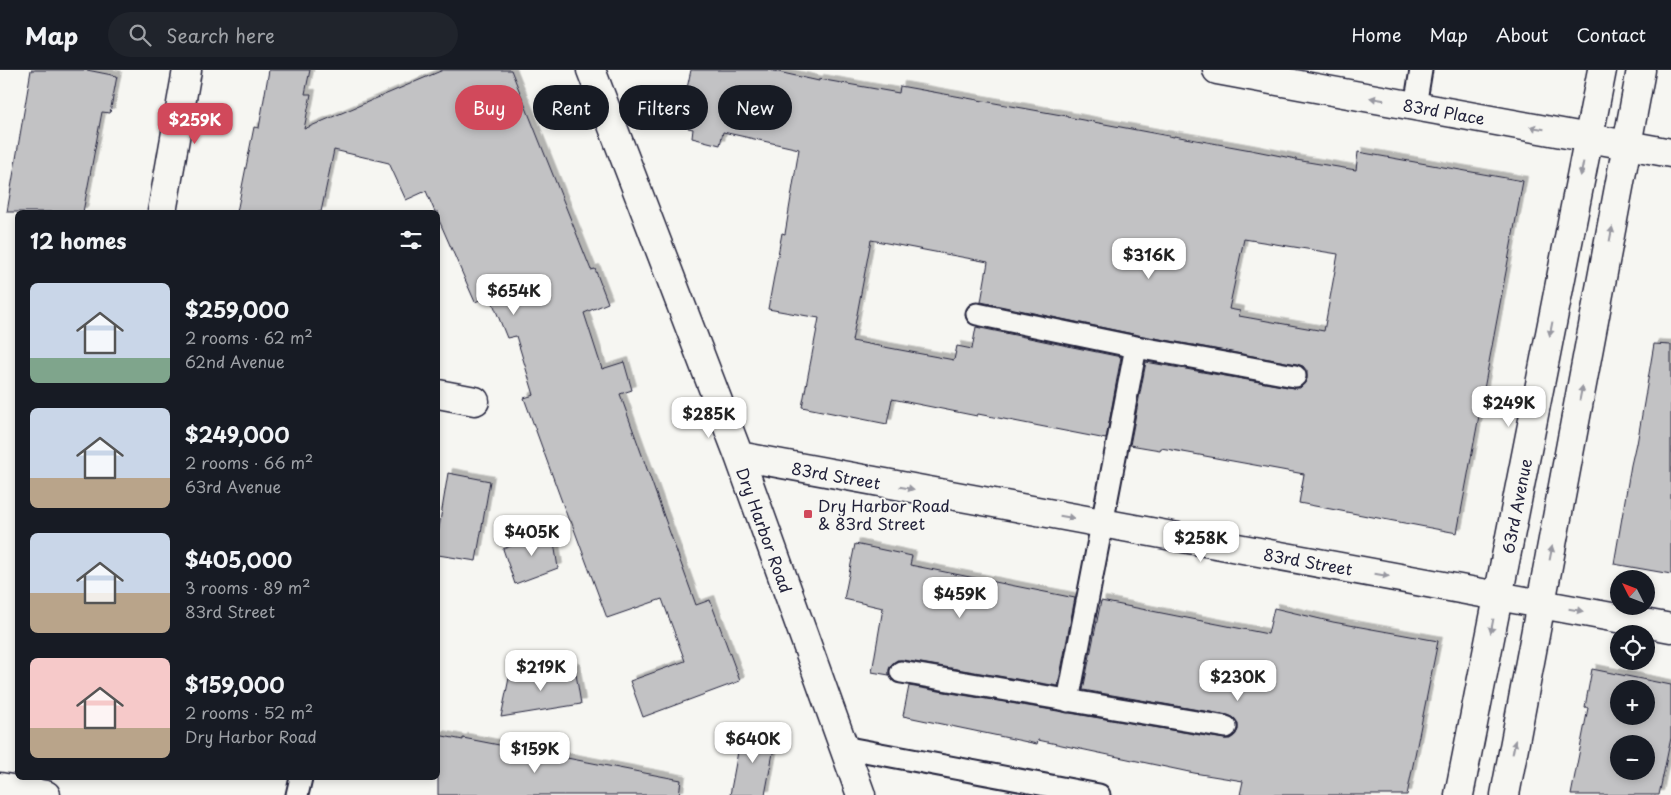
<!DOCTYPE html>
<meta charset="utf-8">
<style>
body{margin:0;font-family:"Playpen Sans",sans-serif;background:#20242c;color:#f1f3f6;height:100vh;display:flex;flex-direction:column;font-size:19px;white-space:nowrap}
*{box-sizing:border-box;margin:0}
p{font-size:16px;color:#9ea1a6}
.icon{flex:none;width:28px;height:28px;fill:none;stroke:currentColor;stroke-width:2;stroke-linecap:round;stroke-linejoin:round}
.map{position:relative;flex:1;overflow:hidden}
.details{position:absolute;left:15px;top:140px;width:425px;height:570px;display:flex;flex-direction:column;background:#171b24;border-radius:8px;box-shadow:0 2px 8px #0003}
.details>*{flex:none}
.hud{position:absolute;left:455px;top:15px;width:475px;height:45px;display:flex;gap:10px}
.needle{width:32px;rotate:312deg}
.fabs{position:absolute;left:1610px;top:500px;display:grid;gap:10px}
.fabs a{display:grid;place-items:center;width:45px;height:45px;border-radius:50%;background:#171b24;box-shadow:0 2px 8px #0003;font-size:25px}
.price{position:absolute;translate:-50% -42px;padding:0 11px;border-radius:10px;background:#fff;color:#222;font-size:16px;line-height:32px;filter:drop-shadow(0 1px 2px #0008)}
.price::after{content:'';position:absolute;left:50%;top:30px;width:15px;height:11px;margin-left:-8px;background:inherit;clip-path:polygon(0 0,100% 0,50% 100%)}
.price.current{background:#d1495b;color:#fff}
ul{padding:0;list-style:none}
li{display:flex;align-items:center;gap:15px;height:125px;padding:0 15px}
li span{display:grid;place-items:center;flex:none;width:140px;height:100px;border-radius:8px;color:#555}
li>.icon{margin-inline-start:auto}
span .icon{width:60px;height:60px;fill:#fffc;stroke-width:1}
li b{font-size:21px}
h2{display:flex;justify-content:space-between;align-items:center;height:60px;padding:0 15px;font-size:21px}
.pill{padding:0 18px;border-radius:22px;background:#171b24;box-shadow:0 2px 8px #0003;font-size:18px;line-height:45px}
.pill.current{background:#d1495b;color:#fff}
header{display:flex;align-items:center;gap:30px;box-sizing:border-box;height:70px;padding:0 25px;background:#171b24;border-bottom:1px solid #363941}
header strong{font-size:24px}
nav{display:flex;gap:28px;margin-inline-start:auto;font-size:18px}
.search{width:350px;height:45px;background:#20242c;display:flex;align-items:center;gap:12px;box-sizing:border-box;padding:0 18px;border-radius:28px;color:#9ea1a6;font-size:19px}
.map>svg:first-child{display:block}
.building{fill:#c2c2c4;stroke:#22223b;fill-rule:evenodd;filter:url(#shadow)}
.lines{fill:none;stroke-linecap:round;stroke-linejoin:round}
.lane-casing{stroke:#22223b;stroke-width:25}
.street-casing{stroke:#22223b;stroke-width:31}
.lane{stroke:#f6f6f2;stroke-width:21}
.street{stroke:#f6f6f2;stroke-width:28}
.oneway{fill:#9797a0}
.poi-dot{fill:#d1495b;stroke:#f6f6f2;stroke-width:2}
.labels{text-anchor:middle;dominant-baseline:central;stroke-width:4;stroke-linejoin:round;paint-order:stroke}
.street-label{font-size:16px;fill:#22223b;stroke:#f6f6f2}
.poi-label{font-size:16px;fill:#22223b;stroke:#f6f6f2;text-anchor:start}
</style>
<header>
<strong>Map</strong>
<div class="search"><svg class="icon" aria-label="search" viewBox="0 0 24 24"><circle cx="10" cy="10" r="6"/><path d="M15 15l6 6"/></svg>Search here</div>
<nav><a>Home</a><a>Map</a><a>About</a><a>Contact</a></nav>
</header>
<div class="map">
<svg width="1671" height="725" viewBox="0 0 1671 725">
<defs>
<filter id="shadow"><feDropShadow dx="4.5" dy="-4.5" stdDeviation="0" flood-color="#0004"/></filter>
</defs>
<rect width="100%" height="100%" fill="#f6f6f2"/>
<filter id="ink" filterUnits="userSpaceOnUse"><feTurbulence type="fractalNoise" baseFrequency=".02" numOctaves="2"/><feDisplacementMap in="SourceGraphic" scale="10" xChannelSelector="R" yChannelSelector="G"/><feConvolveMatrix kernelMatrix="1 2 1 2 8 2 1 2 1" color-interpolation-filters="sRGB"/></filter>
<g filter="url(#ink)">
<path class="building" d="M31,0h56l30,6 -7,37 -8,-1 -19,100h-76z
M269,0h41l-5,24h6l-7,35 139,-59h68l80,200 4,-1 13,34 -24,10 18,56 22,-7 8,28 -12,4 76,211 14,-5 30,81 -97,36 -13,-36 55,-20 -23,-62 -55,19 -36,-97h-2l-45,-123 10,-3 -18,-59 -9,2 -17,-42 -15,6 -37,-84v-6h-3l-9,-21 -20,9 -17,-37 -55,-13 -13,62h-84l17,-85 5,1z
M691,0h78l50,11v-2l80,14 1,-7 167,30v1l107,20v-1l77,14 45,9v1l60,10 2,-18 165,29 -66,352 -158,-30 5,-29 -143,-26 -1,2 -30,-5 16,-83 147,26h7l4,-4 3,-5v-8l-4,-5 -6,-2 -159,-29 -157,-33 7,-40 -117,-22 -19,101 102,19 3,-14 15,3 4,-22 145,30 -15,82 -128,-25 -1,2 -85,-17 -5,25 -85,-17 17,-89 -51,-9 14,-76 3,1 14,-85 -76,-17 -3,13 -28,-7 1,-9 -5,-1 3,-15 -9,-2zM1244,169l94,15 -14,77 -85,-15 1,-5 -11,-2z
M1654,274l17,1v229l-57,-10 17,-99 5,-22 1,1z
M448,403l42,8 -14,80 -38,-6v-21z
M552,460l6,38 -43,16 -12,-35z
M855,474l57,12 -2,9 165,33 -17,88 -155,-26h-6l-5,4 -3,5v6l-17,-3 11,-64 -39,-9z
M1101,531l167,33 6,-26 59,14 105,19 -31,154h-167l3,-14 -49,-8 -156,-33 -1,4 -134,-28 6,-30 315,53h6l5,-4 3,-5v-7l-4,-5 -6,-3 -145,-25z
M575,598l6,36 -80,13 8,-39z
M1592,599l79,16v53l-12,57h-88l17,-87 -3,-1zM1619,619h27v27h-27zM1619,674h27v27h-27z
M742,660l34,7 -11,58h-35z
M438,665l25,5v-2l218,42 -2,15h-241z"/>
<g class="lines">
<defs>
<path id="lane" d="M1415,36l6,-36
M977,244l159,33 159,29
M901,602l325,55
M1068,631l68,-354
M843,677l256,48
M297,725l4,-17"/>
<path id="street" d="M591,0l148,386 122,339
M1217,0l454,83
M162,142l25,-142
M438,324l37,7
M739,386l932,172
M0,717l46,8
M1459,725l143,-725
M1505,725l136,-725"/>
</defs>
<use href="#lane" class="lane-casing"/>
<use href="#street" class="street-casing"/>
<use href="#lane" class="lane"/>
<use href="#street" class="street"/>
</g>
<defs><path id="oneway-solid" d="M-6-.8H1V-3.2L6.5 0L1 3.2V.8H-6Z" transform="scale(1.25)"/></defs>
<g class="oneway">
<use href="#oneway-solid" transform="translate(1377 29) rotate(-170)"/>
<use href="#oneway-solid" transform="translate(1537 58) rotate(-170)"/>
<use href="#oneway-solid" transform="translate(1582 99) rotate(101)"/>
<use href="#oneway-solid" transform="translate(1611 164) rotate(-79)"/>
<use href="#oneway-solid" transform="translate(1551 259) rotate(101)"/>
<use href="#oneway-solid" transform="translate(1581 323) rotate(-79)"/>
<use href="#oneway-solid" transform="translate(907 418) rotate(10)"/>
<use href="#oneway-solid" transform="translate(1067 447) rotate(10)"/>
<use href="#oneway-solid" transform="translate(1551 483) rotate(-79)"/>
<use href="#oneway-solid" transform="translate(1382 505) rotate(10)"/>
<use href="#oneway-solid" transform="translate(1576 540) rotate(10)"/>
<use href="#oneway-solid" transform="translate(1492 556) rotate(101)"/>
<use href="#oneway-solid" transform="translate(1514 677) rotate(-79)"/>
</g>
</g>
<rect class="poi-dot" x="803" y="439" width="10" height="10" rx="2.5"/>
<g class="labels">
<g class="street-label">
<text transform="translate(1444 41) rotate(10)">83rd Place</text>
<text transform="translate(836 405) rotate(10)">83rd Street</text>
<text transform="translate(1516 436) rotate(-79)">63rd Avenue</text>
<text transform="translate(765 460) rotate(70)">Dry Harbor Road</text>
<text transform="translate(1308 491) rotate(10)">83rd Street</text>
</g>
<g class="poi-label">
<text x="818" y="435">Dry Harbor Road<tspan x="818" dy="18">&amp; 83rd Street</tspan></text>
</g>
</g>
</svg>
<div class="fabs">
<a><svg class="needle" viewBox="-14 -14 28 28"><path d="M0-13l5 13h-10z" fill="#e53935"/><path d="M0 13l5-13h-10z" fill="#9ea1a6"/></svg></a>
<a><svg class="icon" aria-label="locate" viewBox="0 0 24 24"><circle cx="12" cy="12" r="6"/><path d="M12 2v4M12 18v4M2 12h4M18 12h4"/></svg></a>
<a>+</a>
<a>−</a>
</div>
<b class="price current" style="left:195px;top:75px">$259K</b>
<b class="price" style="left:1149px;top:210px">$316K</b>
<b class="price" style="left:514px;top:246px">$654K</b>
<b class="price" style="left:1509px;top:358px">$249K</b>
<b class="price" style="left:709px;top:369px">$285K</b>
<b class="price" style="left:532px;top:487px">$405K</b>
<b class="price" style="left:1201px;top:493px">$258K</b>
<b class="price" style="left:960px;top:549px">$459K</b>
<b class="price" style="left:541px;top:622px">$219K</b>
<b class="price" style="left:1238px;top:632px">$230K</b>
<b class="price" style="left:753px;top:694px">$640K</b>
<b class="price" style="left:535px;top:704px">$159K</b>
<div class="hud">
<a class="pill current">Buy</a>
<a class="pill">Rent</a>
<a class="pill">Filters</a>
<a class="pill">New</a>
</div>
<section class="details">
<h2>12 homes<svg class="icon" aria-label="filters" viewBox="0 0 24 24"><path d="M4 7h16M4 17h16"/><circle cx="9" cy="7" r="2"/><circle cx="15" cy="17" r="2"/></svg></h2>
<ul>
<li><span style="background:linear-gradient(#c9d6e8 75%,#7fa58c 0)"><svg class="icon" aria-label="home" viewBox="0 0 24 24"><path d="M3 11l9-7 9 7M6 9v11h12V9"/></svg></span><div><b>$259,000</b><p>2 rooms · 62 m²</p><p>62nd Avenue</p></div></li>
<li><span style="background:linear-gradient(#c9d6e8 70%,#b9a48a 0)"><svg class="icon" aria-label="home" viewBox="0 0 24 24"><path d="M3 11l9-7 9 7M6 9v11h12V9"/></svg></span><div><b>$249,000</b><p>2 rooms · 66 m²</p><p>63rd Avenue</p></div></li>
<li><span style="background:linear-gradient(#c9d6e8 60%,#b9a48a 0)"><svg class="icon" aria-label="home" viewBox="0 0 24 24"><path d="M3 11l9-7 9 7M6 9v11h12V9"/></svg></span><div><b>$405,000</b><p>3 rooms · 89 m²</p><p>83rd Street</p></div></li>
<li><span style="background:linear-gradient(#f6c9c9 70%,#b9a48a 0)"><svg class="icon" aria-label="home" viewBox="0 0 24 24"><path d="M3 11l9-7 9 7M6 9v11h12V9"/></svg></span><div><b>$159,000</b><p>2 rooms · 52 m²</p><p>Dry Harbor Road</p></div></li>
</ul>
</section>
</div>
